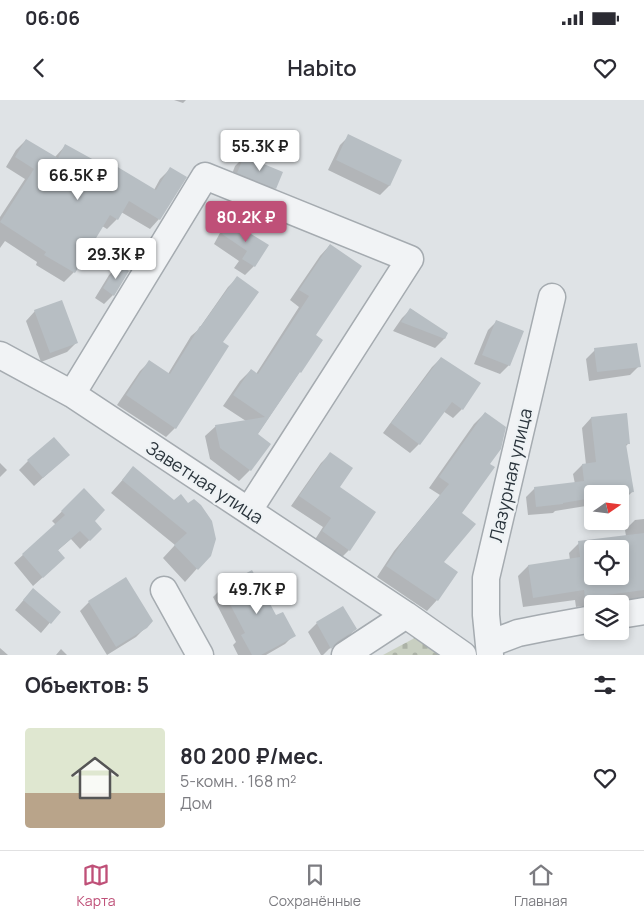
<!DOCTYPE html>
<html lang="ru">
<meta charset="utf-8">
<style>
body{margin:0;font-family:Manrope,sans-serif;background:#f2f2f3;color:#2b2b33;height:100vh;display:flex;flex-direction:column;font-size:19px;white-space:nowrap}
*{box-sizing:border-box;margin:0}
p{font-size:16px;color:#7c7c81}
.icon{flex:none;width:28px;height:28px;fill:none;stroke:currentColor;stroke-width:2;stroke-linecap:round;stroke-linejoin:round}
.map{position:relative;height:555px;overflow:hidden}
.details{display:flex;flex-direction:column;background:#fff;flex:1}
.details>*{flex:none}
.needle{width:32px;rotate:76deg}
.fabs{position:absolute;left:584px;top:385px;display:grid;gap:10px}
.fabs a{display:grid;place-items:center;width:45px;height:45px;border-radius:5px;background:#fff;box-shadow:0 2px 8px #0003;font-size:25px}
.price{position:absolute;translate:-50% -42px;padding:0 11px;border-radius:5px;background:#fff;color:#222;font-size:16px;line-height:32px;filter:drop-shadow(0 1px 2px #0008)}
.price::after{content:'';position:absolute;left:50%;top:30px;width:15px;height:11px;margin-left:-8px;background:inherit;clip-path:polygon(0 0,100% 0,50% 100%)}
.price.selected{background:#bf5078;color:#fff}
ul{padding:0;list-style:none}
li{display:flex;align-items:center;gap:15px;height:125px;padding:0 25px}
li span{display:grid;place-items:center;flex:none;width:140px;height:100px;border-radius:5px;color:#555}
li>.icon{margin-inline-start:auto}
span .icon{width:60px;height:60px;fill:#fffc;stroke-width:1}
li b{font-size:21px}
h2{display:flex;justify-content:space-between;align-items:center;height:60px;padding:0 25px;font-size:21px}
.status{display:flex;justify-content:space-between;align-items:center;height:35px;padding:0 25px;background:#fff;direction:ltr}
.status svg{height:14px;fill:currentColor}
header{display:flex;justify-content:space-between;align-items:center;height:65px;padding:0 25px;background:#fff;font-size:22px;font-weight:600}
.menu{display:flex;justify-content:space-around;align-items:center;height:70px;border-top:1px solid #e1e1e2;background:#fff;font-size:14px;color:#7c7c81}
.menu a{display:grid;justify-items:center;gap:2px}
.menu .selected{color:#bf5078}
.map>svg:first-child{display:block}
.cemetery{fill:url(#cemetery-stones)}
.shadow{fill:#0003;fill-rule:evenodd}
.building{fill:#b7bec3;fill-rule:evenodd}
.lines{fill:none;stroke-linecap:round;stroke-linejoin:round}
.minor-casing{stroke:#a5abb0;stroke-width:29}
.minor{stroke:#f1f3f5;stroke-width:26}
.labels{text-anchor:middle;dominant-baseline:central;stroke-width:4.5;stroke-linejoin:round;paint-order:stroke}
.street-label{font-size:18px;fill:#2a343c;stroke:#eef2f4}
</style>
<div class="status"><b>06:06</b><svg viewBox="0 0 49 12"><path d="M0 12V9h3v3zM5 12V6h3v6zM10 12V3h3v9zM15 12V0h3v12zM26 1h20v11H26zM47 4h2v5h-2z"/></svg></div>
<header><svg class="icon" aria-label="back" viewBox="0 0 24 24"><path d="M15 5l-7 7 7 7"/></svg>Habito<svg class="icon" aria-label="heart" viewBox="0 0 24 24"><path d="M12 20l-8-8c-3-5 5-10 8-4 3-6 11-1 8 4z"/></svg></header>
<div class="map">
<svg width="644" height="555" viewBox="0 0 644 555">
<defs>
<pattern id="cemetery-stones" width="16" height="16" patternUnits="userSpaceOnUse" patternTransform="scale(1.25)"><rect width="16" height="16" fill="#c8cfc1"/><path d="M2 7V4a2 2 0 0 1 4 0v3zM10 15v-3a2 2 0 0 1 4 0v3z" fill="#acb2a7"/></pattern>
</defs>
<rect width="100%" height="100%" fill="#dfe3e6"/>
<path class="cemetery" d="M424,533l31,22h-72z"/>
<path class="shadow" d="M174,0h12l-3,3z
M349,36l51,25 -11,25 -9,9 -52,-25 12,-25z
M26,40l29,17 10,-11 37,20 4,-5 48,29 6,-11 10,-10 -11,50 -9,10 -29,-17 -4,7 -10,10 -5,-3 -28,46 -10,10 -28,-17 1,-3 -32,-21 -5,7v-31l25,-38 -19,-12 10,-17z
M244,57l31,31 -9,9 -37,-15 6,-16z
M230,122l37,23 -13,21 -9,9 -11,-7 5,-7 -25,-17 7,-13z
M330,145l-16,90 7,5 -64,95 12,9 -19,26 -11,11 -29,-22 -5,-23 11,-10 30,-5 -23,-15 17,-25 11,-11 5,4 43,-67 -9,-7 30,-44z
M118,166l-5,29 -9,9 -9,-6 14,-23z
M237,178l-15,65 -47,85 -9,9 -49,-32 23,-34 9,-9 19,12 23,-38 7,-6 30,-43z
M411,209l35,25 -2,5 -9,9 -42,-17 9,-13z
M35,211l41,32 -9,9 -26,10 -15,-41z
M497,221l12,44 -9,9 -26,-10 14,-34z
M595,250l44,16 -9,9 -41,6 -3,-22z
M441,258l21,51 -9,9 -10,-7 -24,33 -9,9 -27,-20 49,-66z
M485,313l4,51 -28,50 -19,49 -5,37 -10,11 -50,-34 17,-26 46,-56 -11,-7 45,-64z
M626,315l3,28 -4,4 7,45 -9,9h-3v-7h-28v11l-37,6 -2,2 -25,2 -2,-18 9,-9 40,-4 -2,-10 9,-9h4l-4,-37 9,-10z
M330,354l8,33 11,63 -9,9 -26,-18 9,-14 -32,-21 30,-43z
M68,355l-34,31 -15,-16 9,-9z
M0,363l7,7 -7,7z
M133,368l41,34 35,53 -24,27 -22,-24 12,-13 -64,-52z
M84,390l9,31 8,8 -21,20 -9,-10 -14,12 -3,16 -21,19 -19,-23 42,-38 -4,-4z
M644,419v81h-13l-28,4h-11v1l-16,2 -1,-7 -52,7 -5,-31 10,-10 42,-6 -1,-7 10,-10 47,-7 -1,-6 10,-10zM592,449h28v27h-28z
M222,488l54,29 18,18 -9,9 -19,11h-28l-5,-10 3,-3 -23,-45z
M33,489l26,23 -18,21 -26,-23z
M89,502l57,25 -10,10 -29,18 -27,-44z
M343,508l13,21 -10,9 -17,11 -6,6h-2l-13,-23 9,-9z
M0,548l8,7h-8z
M61,549l6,6h-11z"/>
<path class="building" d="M348,34l54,26 -12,26 -54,-26z
M26,39l32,19 7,-14 38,21 3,-5 50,30 14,-23 17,10 -27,43 -31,-19 -11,19 -8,-5 -35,58 -31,-18 2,-3 -46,-30 34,-53 -19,-12z
M244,56l39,16 -7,17 -39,-16z
M230,121l39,24 -14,22 -13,-8 5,-8 -25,-17z
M330,144l32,22 -46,69 7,5 -22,33 -1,-1 -42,62 13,10 -20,27 -31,-23 -5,-23 50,-8 -32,-22 18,-26 7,5 51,-78 -10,-6z
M118,164l11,7 -15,25 -11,-8z
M237,176l22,16 -36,50 6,4 -53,83 -50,-34 23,-35 21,14 30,-48h1z
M62,200l16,43 -28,10 -16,-43z
M410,208l38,25 -3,6 -44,-17z
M496,220l28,11 -14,35 -28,-11z
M637,243l4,24 -44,5 -3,-24z
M441,257l40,26 -18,27 -11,-8 -32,43 -29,-22z
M485,312l21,15 -5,22 -11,15 5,3 -33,46 14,11 -32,38 14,10 -20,29 -52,-35 19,-28 44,-54 -10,-7z
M627,313l3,31h-4l8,48 -14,2h-28v4l-29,5v1l-27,3 -2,-20 50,-6 -2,-17 14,-2 -5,-45z
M54,337l16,18 -27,23 -16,-18z
M330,352l23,16 -13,19 36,25 -26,39 -28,-20 9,-13 -32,-22z
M133,366l41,34 7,-6 7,9 6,-4 7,6 11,16 4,18 -5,17 -13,14 -24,-25 13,-12 -65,-53z
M84,388l21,22 -10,11 7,8 -12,12 -10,-10 -22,19 7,8 -22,20 -21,-24 43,-39 -4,-4z
M644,433v57l-59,8 -1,-8 -51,8 -5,-33 52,-8 -2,-16zM592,449h28v27h-28z
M252,470l24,45 7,-3 13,24 -35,19h-9l-11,-20 4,-2 -24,-46z
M126,477l27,44 -6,7 -31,19 -28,-46z
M33,488l28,24 -10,12 -28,-24z
M343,506l14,23 -20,13 -6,7 -15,-27z"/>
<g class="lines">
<defs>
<path id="minor" d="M0,255l72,39 334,221 57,40
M72,294l133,-218 205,83 -161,251
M164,490l36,65
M620,515l24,-4
M489,544l29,-11 25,-5 49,-9
M345,555l61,-40
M490,555l-4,-40v-37l66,-281"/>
</defs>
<use href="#minor" class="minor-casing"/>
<use href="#minor" class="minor"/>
</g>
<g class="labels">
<g class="street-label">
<text transform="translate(510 375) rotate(-77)">Лазурная улица</text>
<text transform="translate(205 382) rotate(33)">Заветная улица</text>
</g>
</g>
</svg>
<div class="fabs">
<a><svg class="needle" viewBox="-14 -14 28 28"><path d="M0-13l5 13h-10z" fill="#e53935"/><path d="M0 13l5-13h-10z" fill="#7c7c81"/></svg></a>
<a><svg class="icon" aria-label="locate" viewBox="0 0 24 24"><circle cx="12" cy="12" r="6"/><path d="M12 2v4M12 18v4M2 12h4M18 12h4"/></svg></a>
<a><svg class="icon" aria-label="layers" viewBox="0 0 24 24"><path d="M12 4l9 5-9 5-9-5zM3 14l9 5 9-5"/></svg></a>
</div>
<b class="price" style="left:260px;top:72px">55.3K ₽</b>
<b class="price" style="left:78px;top:101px">66.5K ₽</b>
<b class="price selected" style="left:246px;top:143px">80.2K ₽</b>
<b class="price" style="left:116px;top:180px">29.3K ₽</b>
<b class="price" style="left:257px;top:515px">49.7K ₽</b>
</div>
<section class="details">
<h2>Объектов: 5<svg class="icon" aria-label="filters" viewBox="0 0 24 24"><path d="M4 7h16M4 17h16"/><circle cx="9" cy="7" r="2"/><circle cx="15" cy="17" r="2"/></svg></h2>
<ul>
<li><span style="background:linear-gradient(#dfe7d0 65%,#b9a48a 0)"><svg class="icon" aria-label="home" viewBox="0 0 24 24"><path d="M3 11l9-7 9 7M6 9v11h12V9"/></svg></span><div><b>80 200 ₽/мес.</b><p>5-комн. · 168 m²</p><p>Дом</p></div><svg class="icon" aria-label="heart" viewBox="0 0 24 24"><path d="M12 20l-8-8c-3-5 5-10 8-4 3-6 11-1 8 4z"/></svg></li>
</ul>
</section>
<nav class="menu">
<a class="selected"><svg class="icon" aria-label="map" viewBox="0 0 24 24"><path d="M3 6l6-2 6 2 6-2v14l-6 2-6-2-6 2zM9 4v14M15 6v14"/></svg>Карта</a>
<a><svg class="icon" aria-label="saved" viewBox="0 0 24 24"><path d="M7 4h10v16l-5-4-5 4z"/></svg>Сохранённые</a>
<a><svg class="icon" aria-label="home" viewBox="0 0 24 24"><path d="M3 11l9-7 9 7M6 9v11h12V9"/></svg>Главная</a>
</nav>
